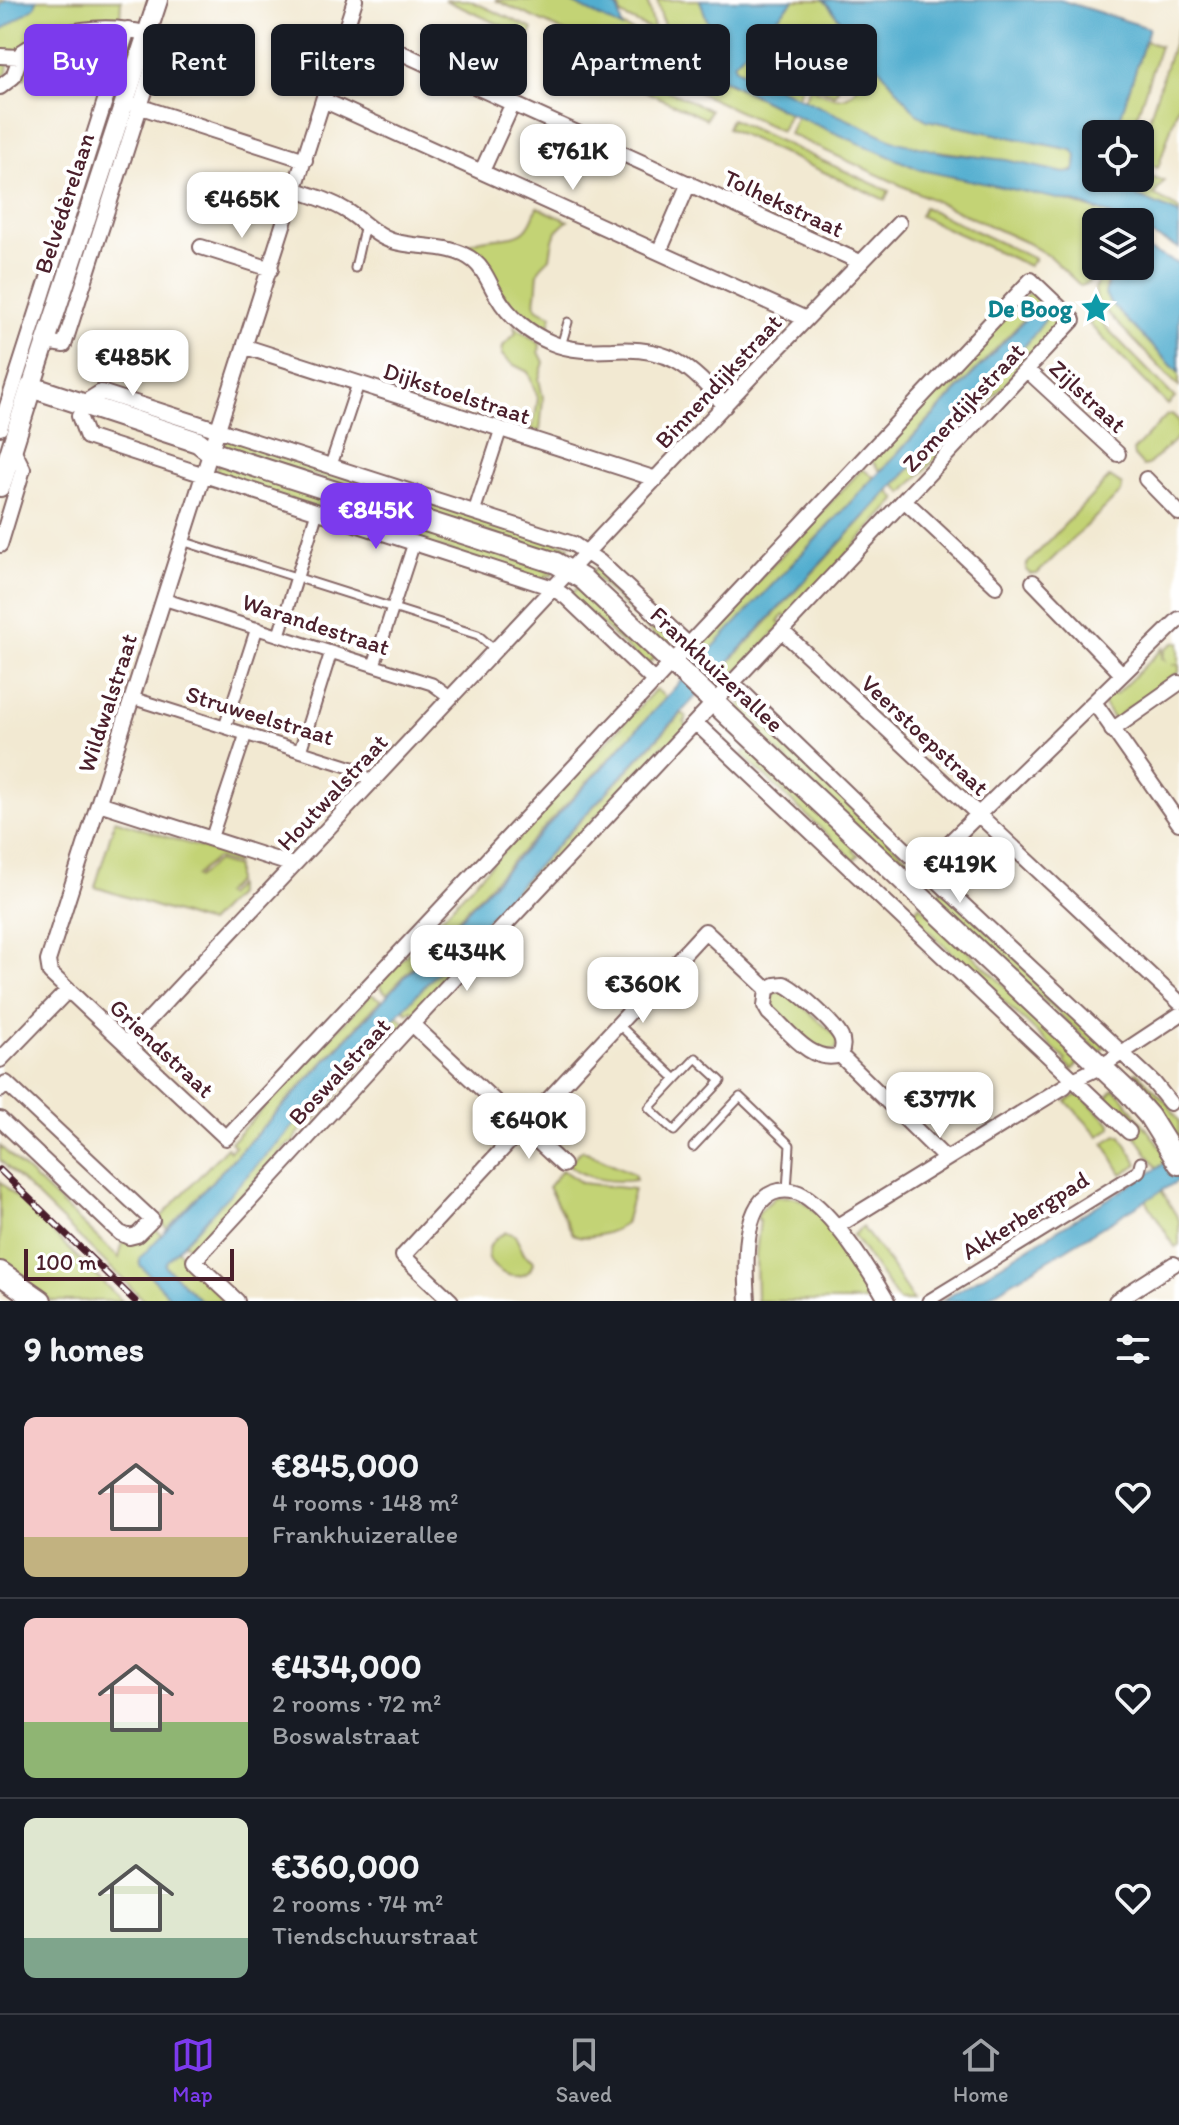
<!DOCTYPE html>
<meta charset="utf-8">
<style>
body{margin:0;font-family:Itim,sans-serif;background:#242831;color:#f1f3f6;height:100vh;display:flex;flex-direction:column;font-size:30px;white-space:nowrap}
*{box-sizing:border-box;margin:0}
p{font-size:26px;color:#9ea1a6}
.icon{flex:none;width:44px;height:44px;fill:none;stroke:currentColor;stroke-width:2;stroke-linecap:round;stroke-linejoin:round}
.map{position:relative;height:1301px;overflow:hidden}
.sheet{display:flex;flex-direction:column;background:#171b24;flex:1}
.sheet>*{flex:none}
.banner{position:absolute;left:24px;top:24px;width:1132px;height:72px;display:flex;gap:16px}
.fabs{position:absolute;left:1082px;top:120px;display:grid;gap:16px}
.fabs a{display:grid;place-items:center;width:72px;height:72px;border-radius:12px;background:#171b24;box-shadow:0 2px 6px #0004;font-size:40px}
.scale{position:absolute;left:24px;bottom:20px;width:210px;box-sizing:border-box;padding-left:8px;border:4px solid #4a1f2b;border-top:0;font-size:22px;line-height:28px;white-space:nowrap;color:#4a1f2b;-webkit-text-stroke:6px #fff;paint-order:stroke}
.price{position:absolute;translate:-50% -68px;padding:0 18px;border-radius:16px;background:#fff;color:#222;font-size:26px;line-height:52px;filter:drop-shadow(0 2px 4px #0008)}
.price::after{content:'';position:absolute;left:50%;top:48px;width:24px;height:18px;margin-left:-12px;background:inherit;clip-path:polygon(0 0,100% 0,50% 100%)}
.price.selected{background:#7c3aed;color:#fff}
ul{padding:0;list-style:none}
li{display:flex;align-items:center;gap:24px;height:200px;padding:0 24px}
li+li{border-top:2px solid #363941}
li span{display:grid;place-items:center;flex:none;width:224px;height:160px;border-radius:12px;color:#555}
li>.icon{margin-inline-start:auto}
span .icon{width:96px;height:96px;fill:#fffc;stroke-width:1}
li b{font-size:34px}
h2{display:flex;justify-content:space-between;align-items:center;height:96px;padding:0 24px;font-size:34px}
.pill{padding:0 28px;border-radius:12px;background:#171b24;box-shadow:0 2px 6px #0004;font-size:28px;line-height:72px}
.pill.selected{background:#7c3aed;color:#fff}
.menu{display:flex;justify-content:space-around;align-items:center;height:112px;border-top:2px solid #363941;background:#171b24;font-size:22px;color:#9ea1a6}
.menu a{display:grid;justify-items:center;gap:4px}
.menu .selected{color:#7c3aed}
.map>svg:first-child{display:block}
.green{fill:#c3d375;stroke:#867950;stroke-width:2}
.water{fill:#51adcf;stroke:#4e667d;stroke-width:2}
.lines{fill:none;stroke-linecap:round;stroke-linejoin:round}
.service-casing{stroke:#856665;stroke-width:11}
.pedestrian-casing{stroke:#856665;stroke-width:15}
.minor-casing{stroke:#856665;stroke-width:18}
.tertiary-casing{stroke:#856665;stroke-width:22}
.secondary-casing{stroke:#856665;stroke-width:24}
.primary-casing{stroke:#856665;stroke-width:26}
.service{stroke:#fff;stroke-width:7}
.pedestrian{stroke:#fff;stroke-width:11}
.minor{stroke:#fff;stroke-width:14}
.tertiary{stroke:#fff;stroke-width:18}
.secondary{stroke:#fff;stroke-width:20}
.primary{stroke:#fff;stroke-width:22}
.rail-casing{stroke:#4a1f2b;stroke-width:7}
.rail{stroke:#fff;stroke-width:4;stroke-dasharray:12;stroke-linecap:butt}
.labels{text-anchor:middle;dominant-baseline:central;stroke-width:8;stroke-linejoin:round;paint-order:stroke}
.street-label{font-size:24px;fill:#4a1f2b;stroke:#fff}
.culture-label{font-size:24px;font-weight:bold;fill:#0d838f;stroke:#fff;text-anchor:end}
</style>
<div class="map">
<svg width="1179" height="1301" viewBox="0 0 1179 1301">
<rect width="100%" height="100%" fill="#fff"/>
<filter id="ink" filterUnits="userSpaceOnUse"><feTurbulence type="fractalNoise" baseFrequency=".0125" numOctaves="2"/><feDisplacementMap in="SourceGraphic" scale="16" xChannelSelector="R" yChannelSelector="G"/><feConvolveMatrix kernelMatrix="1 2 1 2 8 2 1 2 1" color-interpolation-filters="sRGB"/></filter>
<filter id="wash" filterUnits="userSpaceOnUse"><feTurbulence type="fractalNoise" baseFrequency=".006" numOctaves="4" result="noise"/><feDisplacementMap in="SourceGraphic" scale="32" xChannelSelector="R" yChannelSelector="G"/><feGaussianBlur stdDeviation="1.8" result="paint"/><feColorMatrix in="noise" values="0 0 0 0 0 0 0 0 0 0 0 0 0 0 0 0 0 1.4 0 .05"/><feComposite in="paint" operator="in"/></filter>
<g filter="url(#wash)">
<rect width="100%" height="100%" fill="#f2e9d2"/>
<path class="green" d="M0,0h121l-1,22 -20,1 -92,38 -1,12 -7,6z
M445,0h24l64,29 -4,9z
M495,0h71l92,43 7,30 -6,2z
M604,0h43l8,32 -34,-17 -2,-8z
M657,0h43l15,43 -2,10 -5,2 -41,-17z
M794,0h30l93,114 10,6 145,30 5,6 -2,14 -11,3 -50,-11 -96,-14 -21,-6 -93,-42 6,-13c9,4 20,11 29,11 20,0 25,-26 9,-35 -13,-7 -44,-24 -57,-25 -17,-1 -25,19 -15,31 6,7 18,11 27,15l-6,13 -62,-29 -1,-5z
M1179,26v77l-21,65 -15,-6 -2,3 -1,-18z
M98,34l-73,44 -4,2c1,-8 0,-20 7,-26 13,-11 52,-17 70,-20z
M555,39l155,71 -4,9 -155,-71z
M1145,41l15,5 -29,88h-16z
M794,42l54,24 -13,29 -54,-24z
M128,44l6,2 -101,309 -5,-1z
M670,49l9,5 3,6 107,53 -8,18 -99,-46 -4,-3z
M797,116l124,54 124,25 65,19 -3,8h-11v37l-8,24 -7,3 -32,-30 -22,-13 -238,-109z
M731,119l158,72 -4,9 -158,-72z
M1140,174l24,7 -10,14 25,14v5l-52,-22 4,-14h9z
M537,207l31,14c-16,11 -15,19 -18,37 -13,13 -12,10 -13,28 -1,19 -8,21 15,29l-5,17 10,4 -1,4 -38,-24 -54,-69c22,-14 48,-5 61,-17 7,-6 9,-15 12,-23z
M924,207l111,52 -6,7 -109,-50z
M1102,266h10l-7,22 5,15 69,70v14l-82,-85 -2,-13z
M1033,292l29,27v5l-159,169 -8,-8 134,-144 16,-25 -1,-5h-11l-7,6 -146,154 -9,-11 156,-166z
M1096,317l79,81 -7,7 -79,-81z
M514,326l26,18 -1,8 5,10 -5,17 4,19 -3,34 -10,-3 4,-5 4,-26 -10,-26 -16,-8 -10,-9 1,-9 13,-13z
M1172,414l7,7v15l-31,29 -5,1 -9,-10 -1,-5 34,-36z
M227,436l342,110 -2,6 5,1 -3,6 -346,-113z
M218,464l335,108 -1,4 -5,-1 -2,6 -331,-106z
M862,469l12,8 -167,177 -9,-9z
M1110,477l12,8 -1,7 -84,82h-7l-4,-4 1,-6z
M889,491l8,8 -109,119 -4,-3 -6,6 4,4 -50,52 -9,-8z
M598,566l76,71 -9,9 -74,-73z
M578,587l78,69 -10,10 -76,-71z
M1179,642v22h-7l7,1v7l-59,42 2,4 -8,2 -11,-17 8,-11 4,3 48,-47 -1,10 5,4 -4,-5c2,-9 7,-14 16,-15z
M656,689l10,9 -279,296 -7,-7v-4z
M743,702l21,20 -2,3 2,2 3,-2 145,138 -8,8 -170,-160z
M682,713l5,4 -3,6 3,3 -16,18h-7l-17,22c-8,2 -17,13 -19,21l-6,2 -17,21c-7,2 -17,14 -18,21 -9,5 -19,13 -22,23 -9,3 -19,13 -21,22 -8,2 -19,13 -20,22 -9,4 -19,13 -22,23 -7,2 -18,12 -20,20l-20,19 -2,6c-8,1 -19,13 -20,21 -12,6 -17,16 -23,27l-5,-4 -4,3 -5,-4z
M748,743l109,103 -4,4 6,5 -8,8 -2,-2 2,-4 -109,-102 6,-6 -3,-3z
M115,820l121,39v5l-20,-6 -21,18 2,2 20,-17 19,6v14l-13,13 3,2 10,-11v10l-28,28 -113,-36z
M942,889l165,155 -7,8 -141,-131 2,-3 -27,-25 5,1z
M920,905l162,154 -10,11 -7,-7 1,-3 -152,-143 -5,1z
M784,990l51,45 3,5 -2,10c-23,7 -47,-26 -63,-41l-2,-6 3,-11z
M371,994l10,6 -214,229 -7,-11 67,-71 3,4 5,-5 -4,-4z
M398,1015l8,9 -6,7c-9,2 -20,12 -22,22 -8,4 -19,13 -21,22 -8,3 -19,14 -21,23l-5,1 -17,22c-9,2 -18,13 -20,21 -10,3 -18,14 -21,23 -9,2 -18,14 -21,22 -8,2 -18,13 -20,22 -13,5 -16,15 -22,25 -4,6 -11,12 -15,16l-12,-7z
M1137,1072l32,33 10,16v28l-53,-73 3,-3 4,3z
M1114,1089l8,7 48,64 -13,8 -22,-33 -31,-35z
M1079,1094l32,30v4l-12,8 -33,-35z
M1117,1135l4,1 17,28 -16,10 -18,-31z
M0,1146l119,112 4,-17 11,3 19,-17 9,8 -23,28 35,38h-29l-145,-141z
M582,1150l52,24 2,6c-22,3 -51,0 -68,-16z
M562,1170l20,13 52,6 -9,35c-13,9 -38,17 -52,10l-25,-47z
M0,1181l122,120h-70l-52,-37z
M1161,1190l18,30v25l-4,2 -29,-47z
M775,1197c6,0 13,-1 19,0 29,9 71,79 89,104h-126l-1,-47 4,-34 -3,-1 2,-7z
M862,1227l29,38 22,36h-14l-46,-66z
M506,1232l9,3 9,19 9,7c-4,37 -78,-2 -27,-29z
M177,1250l18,16 1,7 29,28h-24l-36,-35v-4z"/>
<path class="water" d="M7,0h30l-2,7 -35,24v-26z
M566,0h38l14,8 4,20z
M700,0h94l-60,63 1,5 162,74 48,11 61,7 58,13 9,-1 3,-5 1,-11 -5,-6 -145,-30 -10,-6 -93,-114h236l89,28 -34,106h-19v44h8l5,9 21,6 49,21v34l-39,-18v-8h-19l-12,-8 -32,-11 -156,-33 -132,-57 -106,-54 -5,-18 30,14 7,-5v-7z
M1140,246l39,18v109l-69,-70 -5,-9 7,-28h28z
M1035,309l9,2 1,9 -16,21 -863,921 -1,4 36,35h-27l-34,-36v-7l463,-491 77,-85z
M1179,1152v28l-198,121h-39l216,-133z"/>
</g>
<g filter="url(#ink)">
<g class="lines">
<defs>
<path id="service" d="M355,268l10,-44
M561,346l7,-24
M182,541l296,94 17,15
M618,1024l58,55
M696,1058l25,23 -47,50 -25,-23z
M693,1147l47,-50 50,48 -3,45"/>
<path id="pedestrian" d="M331,465l27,-81
M474,512l27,-83
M163,599l269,85 19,14
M279,635l38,-123
M374,665l40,-122
M132,698l221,70 19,14
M225,727l32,-99
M300,751l31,-99
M211,839l35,-105
M928,1301l211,-130 2,-8"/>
<path id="minor" d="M347,28l513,234
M0,56l19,1
M0,87l13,-10 9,-25c34,-24 86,-29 125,-18
M323,100l483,219
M135,105l170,55
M482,171l31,-68
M296,190c18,6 35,11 51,21 15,9 28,25 45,30 26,8 60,2 82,20 12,10 15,23 23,35 12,21 33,38 55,47 19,8 39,8 60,7 56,-4 78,15 113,56
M201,247l70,22
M659,252l30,-69
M46,342l18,3 88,-276
M246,347l410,132
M1027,370l91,84
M82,404l19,-12 472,152 27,18 90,84
M79,416l8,21 466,151 13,9 89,85
M0,428l128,-399
M1146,479l33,34
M905,501l91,85
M0,545l23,-76 -11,-22
M1033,582l89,92
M782,631l397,371
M733,683l192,186 229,214 16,20
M1094,702l85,121
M696,723l433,409
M1112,730l67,-47
M99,803l194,62
M907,884l272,-265
M784,984c14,7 50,39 57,53 3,7 2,12 -1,18 -28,10 -52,-25 -71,-42l-4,-7 2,-17 8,-4z
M412,1024l151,141
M126,1044l635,-678 138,-143
M840,1055l106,104
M0,1060l68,-70
M1075,1079l27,-13 77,-51
M0,1090l6,-7 146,137 -15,15 -8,2 -9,-4 -120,-114
M836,1227l229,-141
M237,1301l-43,-40 218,-237 661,-704 -42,-40 -805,858 -176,-165 -2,-12 307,-961
M451,1301l-48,-45 302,-325 62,58
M748,1301c-2,-30 -8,-103 31,-110 7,-1 17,0 24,4 30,18 66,75 84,106
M1116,1301l58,-37"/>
<path id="tertiary" d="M31,387l127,-387"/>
<path id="secondary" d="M0,486l31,-99 167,55 13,10 320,103 25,8 27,16 544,512 22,25 30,48"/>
<path id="primary" d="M0,1273l40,28"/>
</defs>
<use href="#service" class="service-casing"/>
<use href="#pedestrian" class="pedestrian-casing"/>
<use href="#minor" class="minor-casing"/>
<use href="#tertiary" class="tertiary-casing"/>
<use href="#secondary" class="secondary-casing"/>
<use href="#primary" class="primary-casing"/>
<use href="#service" class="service"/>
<use href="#pedestrian" class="pedestrian"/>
<use href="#minor" class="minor"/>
<use href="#tertiary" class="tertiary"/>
<use href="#secondary" class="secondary"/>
<use href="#primary" class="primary"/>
<defs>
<path id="rail" d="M0,1170l135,131"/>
</defs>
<use href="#rail" class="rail-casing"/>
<use href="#rail" class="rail"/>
</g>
</g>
<defs>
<symbol id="sight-bare" viewBox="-9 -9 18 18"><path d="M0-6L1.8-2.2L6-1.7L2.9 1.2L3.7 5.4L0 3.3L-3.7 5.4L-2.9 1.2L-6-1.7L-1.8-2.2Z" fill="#0f9aa8" stroke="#fff" stroke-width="2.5" paint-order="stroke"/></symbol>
</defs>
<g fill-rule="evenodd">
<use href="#sight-bare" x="1074" y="286" width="44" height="44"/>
</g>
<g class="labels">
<g class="street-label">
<text transform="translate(64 203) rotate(-72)">Belvédèrelaan</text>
<text transform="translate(784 203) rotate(25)">Tolhekstraat</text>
<text transform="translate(718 381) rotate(-47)">Binnendijkstraat</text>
<text transform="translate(457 393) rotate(18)">Dijkstoelstraat</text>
<text transform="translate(1088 396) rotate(43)">Zijlstraat</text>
<text transform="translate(963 407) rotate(-47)">Zomerdijkstraat</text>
<text transform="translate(316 624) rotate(18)">Warandestraat</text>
<text transform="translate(717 669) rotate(43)">Frankhuizerallee</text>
<text transform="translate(107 703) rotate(-72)">Wildwalstraat</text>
<text transform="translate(260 715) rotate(17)">Struweelstraat</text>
<text transform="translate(925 735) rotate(43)">Veerstoepstraat</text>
<text transform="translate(332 792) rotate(-47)">Houtwalstraat</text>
<text transform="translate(162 1048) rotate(43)">Griendstraat</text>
<text transform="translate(339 1071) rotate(-47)">Boswalstraat</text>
<text transform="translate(1025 1215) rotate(-32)">Akkerbergpad</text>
</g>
<g class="culture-label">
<text x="1072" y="308">De Boog</text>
</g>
</g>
</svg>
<div class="fabs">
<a><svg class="icon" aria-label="locate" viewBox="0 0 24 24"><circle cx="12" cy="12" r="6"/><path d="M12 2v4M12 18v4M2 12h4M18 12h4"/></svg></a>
<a><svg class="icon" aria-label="layers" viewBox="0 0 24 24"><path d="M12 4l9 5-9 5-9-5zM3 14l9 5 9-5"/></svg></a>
</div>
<div class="scale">100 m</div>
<b class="price" style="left:573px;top:192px">€761K</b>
<b class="price" style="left:242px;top:240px">€465K</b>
<b class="price" style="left:133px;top:398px">€485K</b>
<b class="price selected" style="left:376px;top:551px">€845K</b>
<b class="price" style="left:960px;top:905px">€419K</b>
<b class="price" style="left:467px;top:993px">€434K</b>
<b class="price" style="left:643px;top:1025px">€360K</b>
<b class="price" style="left:940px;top:1140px">€377K</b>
<b class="price" style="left:529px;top:1161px">€640K</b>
<div class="banner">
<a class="pill selected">Buy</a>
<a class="pill">Rent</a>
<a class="pill">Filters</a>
<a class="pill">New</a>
<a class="pill">Apartment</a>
<a class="pill">House</a>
</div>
</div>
<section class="sheet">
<h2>9 homes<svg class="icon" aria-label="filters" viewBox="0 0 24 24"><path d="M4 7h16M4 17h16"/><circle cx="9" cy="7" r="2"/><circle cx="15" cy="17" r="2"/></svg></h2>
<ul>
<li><span style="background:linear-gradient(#f6c9c9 75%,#c2b280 0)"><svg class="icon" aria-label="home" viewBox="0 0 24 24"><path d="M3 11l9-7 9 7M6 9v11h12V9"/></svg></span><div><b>€845,000</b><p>4 rooms · 148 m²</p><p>Frankhuizerallee</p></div><svg class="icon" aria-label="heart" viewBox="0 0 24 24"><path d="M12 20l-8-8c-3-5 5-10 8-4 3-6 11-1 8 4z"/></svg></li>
<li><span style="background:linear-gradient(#f6c9c9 65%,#8fb573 0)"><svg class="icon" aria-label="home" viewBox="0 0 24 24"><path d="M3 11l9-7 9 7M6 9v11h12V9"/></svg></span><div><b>€434,000</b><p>2 rooms · 72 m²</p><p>Boswalstraat</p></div><svg class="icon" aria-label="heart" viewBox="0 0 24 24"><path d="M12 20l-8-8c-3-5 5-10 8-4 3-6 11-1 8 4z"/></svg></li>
<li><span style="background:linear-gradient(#dfe7d0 75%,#7fa58c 0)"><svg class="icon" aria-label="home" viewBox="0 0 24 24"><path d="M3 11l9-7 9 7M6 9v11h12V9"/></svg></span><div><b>€360,000</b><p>2 rooms · 74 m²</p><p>Tiendschuurstraat</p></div><svg class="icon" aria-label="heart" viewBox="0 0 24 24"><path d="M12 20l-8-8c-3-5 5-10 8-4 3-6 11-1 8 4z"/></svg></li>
</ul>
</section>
<nav class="menu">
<a class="selected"><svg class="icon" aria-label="map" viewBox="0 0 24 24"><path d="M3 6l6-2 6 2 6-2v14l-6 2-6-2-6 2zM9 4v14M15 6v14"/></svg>Map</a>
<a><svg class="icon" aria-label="saved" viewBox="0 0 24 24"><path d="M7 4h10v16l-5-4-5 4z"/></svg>Saved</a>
<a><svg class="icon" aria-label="home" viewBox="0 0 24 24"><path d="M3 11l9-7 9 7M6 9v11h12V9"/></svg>Home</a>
</nav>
